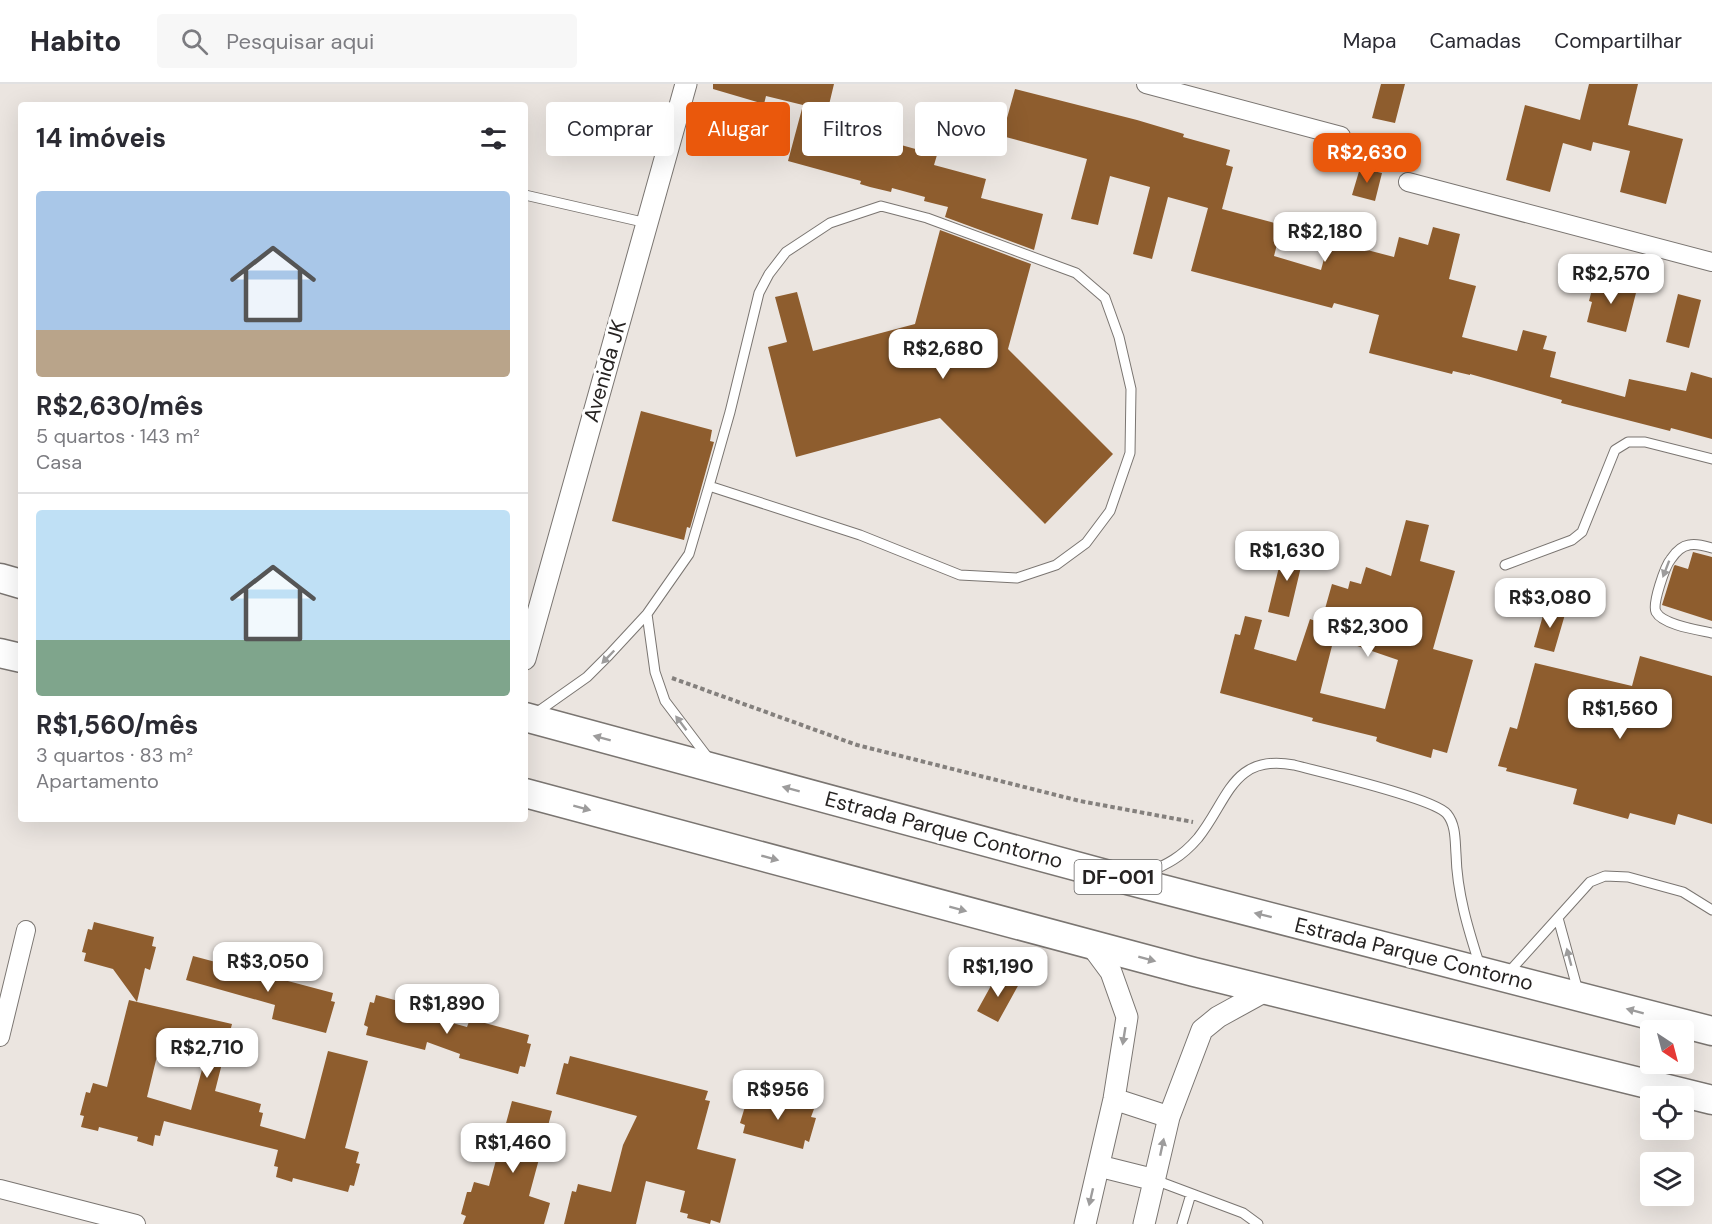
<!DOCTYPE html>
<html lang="pt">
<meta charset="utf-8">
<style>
body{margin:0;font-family:"DM Sans",sans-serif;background:#f7f7f7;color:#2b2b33;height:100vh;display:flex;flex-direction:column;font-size:22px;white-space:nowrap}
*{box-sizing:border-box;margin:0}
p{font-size:20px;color:#7c7c81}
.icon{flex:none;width:33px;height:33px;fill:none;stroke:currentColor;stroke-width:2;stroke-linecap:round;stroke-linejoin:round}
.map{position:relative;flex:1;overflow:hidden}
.side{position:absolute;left:18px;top:18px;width:510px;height:720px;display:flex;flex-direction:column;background:#fff;border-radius:6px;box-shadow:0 6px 24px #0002}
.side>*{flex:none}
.guide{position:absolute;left:546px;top:18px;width:570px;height:54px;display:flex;gap:12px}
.needle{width:39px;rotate:144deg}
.controls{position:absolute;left:1640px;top:936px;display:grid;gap:12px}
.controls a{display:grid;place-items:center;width:54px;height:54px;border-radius:6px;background:#fff;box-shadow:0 6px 24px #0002;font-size:30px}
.price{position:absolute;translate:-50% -51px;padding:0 14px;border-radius:12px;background:#fff;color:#222;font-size:20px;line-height:39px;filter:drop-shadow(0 2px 3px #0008)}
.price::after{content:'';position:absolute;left:50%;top:36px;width:18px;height:14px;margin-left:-9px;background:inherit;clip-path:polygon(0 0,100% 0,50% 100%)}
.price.active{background:#ea580c;color:#fff}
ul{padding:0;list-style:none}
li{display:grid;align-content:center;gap:12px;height:318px;padding:0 18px}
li+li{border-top:2px solid #e1e1e2}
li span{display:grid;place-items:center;height:186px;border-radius:6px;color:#555}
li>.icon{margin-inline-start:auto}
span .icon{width:108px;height:108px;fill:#fffc;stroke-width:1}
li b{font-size:26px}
h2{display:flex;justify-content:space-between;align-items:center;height:72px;padding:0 18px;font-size:26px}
.pill{padding:0 21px;border-radius:6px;background:#fff;box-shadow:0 6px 24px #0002;font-size:21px;line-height:54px}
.pill.active{background:#ea580c;color:#fff}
header{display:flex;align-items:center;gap:36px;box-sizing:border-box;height:84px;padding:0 30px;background:#fff;border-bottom:2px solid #e1e1e2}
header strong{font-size:28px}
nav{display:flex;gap:33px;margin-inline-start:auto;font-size:21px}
.search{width:420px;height:54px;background:#f7f7f7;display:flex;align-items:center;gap:15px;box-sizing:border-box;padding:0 21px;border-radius:6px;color:#7c7c81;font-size:22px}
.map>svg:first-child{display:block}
.building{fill:#8e5d2e;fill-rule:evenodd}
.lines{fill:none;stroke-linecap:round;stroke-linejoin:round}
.service-casing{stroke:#7a7571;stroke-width:11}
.minor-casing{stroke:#7a7571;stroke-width:20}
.tertiary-casing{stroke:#7a7571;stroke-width:23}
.trunk-casing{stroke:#7a7571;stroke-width:31}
.path{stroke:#84807d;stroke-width:4;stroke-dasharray:4.5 3;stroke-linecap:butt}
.service{stroke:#fff;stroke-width:9}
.minor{stroke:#fff;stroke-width:18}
.tertiary{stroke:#fff;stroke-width:21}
.trunk{stroke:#fff;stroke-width:28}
.oneway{fill:#9d9c9c}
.labels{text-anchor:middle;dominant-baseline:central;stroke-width:6;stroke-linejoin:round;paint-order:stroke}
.shield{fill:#fff;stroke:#676564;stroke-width:1.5}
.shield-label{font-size:20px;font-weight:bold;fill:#262322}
.street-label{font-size:21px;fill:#262322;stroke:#fff}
</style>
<header>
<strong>Habito</strong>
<div class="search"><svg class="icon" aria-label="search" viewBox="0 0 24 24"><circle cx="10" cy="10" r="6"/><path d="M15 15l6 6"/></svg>Pesquisar aqui</div>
<nav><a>Mapa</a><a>Camadas</a><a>Compartilhar</a></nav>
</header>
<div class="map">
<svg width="1712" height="1140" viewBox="0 0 1712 1140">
<rect width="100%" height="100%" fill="#ebe5e0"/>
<path class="building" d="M713,0h121l-6,25 52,14 -4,15 61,17 -3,10 52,14 -5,19 62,16 -9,36 -89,-33 3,-10 -24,-6 1,-4 -33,-9 -1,4 -21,-5 -10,-3 1,-3 -73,-20 15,-56 -37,-9 -2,8 -51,-15z
M1381,0h24l-10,39 -23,-5z
M1589,0h49l-10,41 55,14 -17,65 -46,-12 10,-41 -37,-9 -2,9 -28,-8 -13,49 -44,-12 19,-75 55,15z
M1015,5l122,31 47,14 -1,3 47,13 -4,15 7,2 -11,42 60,16 -8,31 47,14 8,-30 65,17 5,-20 29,8 5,-18 27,7 -11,45 27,7 -14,51 55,14 6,-21 24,6 -4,13 13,3 -6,25 75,20 4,-18 57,12 5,-19 21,6v61l-41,-11 -1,3 -109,-28 1,-3 -92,-26v1l-17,-4 -1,3 -83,-21 10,-38 -45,-12 -2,5 -141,-37 17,-63 -40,-11 -16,62 -19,-5 17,-67 -40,-11 -12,49 -27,-6 16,-60 -85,-23z
M720,38l22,5 -6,25 -22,-6z
M1360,84l22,5 -7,28 -23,-6z
M940,146l91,34 -23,85 105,105 -68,70 -105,-106 -144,39 -28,-110 19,-5 -12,-45 22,-5 16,59 102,-27z
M1595,194l42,11 -11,43 -39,-10 5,-20 -3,-1z
M1678,210l23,6 -12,48 -23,-6z
M641,327l71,19 -2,11 4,1 -24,86 -3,-1 -3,13 -72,-19z
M1406,436l23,5 -9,36 35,10 -22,78 40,11 -26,93 -14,-4 -2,9 -51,-15 -4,-2 1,-4 -65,-16 1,-3 -93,-25 15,-59 5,1 5,-19 17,4 -8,29 42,12 14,-42 11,4 11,-39 16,5 2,-8 11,3 5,-17 25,9zM1334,554l64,22 -13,49 -65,-16z
M1287,461l18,5 -16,67 -21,-5 12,-49h3z
M1693,468l19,5v64l-50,-16 12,-39 1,-1 13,4z
M1546,521l20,6 -12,41 -20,-5z
M1640,572l72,20v148l-34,-10 -3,11 -45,-12 -2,6 -55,-15 4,-15 -71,-18 1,-3 -9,-2 12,-39 7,2 18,-66 97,23z
M94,838l60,15 -2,9 4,1 -6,23 -5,-2 -8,34 95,22 -17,67 46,13 -2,8 4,1 -3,13 45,13 23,-88 40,10 -23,87 14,4 -3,11 4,1 -6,22 -4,-1 -2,7 -55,-14 -1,4 -16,-5 2,-10 -4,-1 4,-16 -114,-29 -4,15 -5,-1 -2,11 -16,-5 1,-4 -39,-10 -1,4 -17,-4 3,-11 -4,-1 6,-23 4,1 3,-10 14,4 22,-87 8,2 -24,-33 -29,-8 2,-8 -4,-1 6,-23 4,1zM157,972l46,10 -12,44 -44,-13z
M193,872l140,37 -2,8 4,1 -9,31 -54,-14 3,-14 -89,-25z
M998,889l21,11 -21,38 -21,-11z
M376,911l60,16 -2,7 33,9 3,-8 59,16 -2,8 4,1 -6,23 -5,-1 -2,8 -59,-16 1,-4 -33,-12 -2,8 -59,-15 2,-8 -4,-2 6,-23 4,1z
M570,972l138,35 -3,9 5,1 -13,48 39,10 -16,64 -9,-3 -1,4 -23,-6 1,-4 -8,-2 5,-21 -39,-10 -10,43h-72l8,-33 4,1 2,-8 33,8 12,-47 14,-29 -81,-22 8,-31 4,1z
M754,1009l40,12v-2l20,6 -3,8 5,1 -7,24 -4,-2 -2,9 -60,-16 2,-8 -5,-2 7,-23 4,1z
M512,1017l40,10 -23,85 21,7 -6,21h-81l3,-8 -5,-2 6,-22h4l3,-10 15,4z"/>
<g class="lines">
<defs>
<path id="service" d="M525,111l122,28
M1712,464c-7,-2 -15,-5 -23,-3 -7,1 -14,8 -18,14 -6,7 -19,45 -15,53 7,13 42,18 56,21
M1505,481l67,-25 10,-8 33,-82 13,-8h17l67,17
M647,530l8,58 10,29 44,58
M536,629l51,-36 22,-22 38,-41 42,-60 20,-68 21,-74 29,-119 10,-19 17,-22 44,-29 51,-17 46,12 149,55 29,25 14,39 12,52 -1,64 -20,58 -24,32 -30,22 -39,13 -57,-3 -100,-40 -151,-49
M1141,792c24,-11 39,-17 57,-38 30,-37 34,-85 96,-73 26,7 140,33 153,49 9,11 8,27 9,40 1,39 12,75 24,112
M1558,834l20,73
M1508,889l82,-91 15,-6 23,1 55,15 29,18
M1155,1096l88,33 15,11
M1182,1140l9,-30"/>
<path id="minor" d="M1146,0l195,52
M1408,98l304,80
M0,953l26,-107
M0,1105l136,35"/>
<path id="tertiary" d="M525,575l161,-575
M1114,1015l55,18
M1099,1082l56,14
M1085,1140l29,-125 13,-82 -16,-45 -20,-27
M1144,1140l25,-107 33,-87 16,-13 49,-27"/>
<path id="trunk" d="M0,494l21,6
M0,569l21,5
M525,633l606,164 581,150
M525,709l669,179 518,128"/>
</defs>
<use href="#service" class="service-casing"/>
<use href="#minor" class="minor-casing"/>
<use href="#tertiary" class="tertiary-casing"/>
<use href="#trunk" class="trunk-casing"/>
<path class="path" d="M672,594l185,67 223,56 113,21"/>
<use href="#service" class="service"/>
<use href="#minor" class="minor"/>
<use href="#tertiary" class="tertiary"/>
<use href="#trunk" class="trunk"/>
</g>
<defs><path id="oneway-solid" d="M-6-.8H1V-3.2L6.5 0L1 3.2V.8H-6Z" transform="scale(1.5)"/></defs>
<g class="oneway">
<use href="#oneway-solid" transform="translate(1666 485) rotate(111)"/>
<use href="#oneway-solid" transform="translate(608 573) rotate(134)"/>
<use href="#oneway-solid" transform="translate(681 639) rotate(-127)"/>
<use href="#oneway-solid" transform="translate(602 654) rotate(-165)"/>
<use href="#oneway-solid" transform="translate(791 705) rotate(-165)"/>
<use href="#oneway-solid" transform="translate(582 724) rotate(15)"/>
<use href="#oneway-solid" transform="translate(770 774) rotate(15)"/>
<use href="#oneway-solid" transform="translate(958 825) rotate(15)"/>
<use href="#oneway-solid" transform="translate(1263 831) rotate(-166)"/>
<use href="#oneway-solid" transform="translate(1569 873) rotate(-105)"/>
<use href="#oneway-solid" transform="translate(1147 875) rotate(15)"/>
<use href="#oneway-solid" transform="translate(1635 927) rotate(-165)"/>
<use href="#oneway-solid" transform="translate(1124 952) rotate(99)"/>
<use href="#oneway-solid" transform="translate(1162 1063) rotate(-78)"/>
<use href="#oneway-solid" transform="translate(1091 1113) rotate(103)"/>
</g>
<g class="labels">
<rect class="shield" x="1074.5" y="776" width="87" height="34" rx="4.5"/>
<g class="shield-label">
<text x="1118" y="793">DF-001</text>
</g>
<g class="street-label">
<text transform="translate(605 287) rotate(-74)">Avenida JK</text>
<text transform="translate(944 746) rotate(15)">Estrada Parque Contorno</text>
<text transform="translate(1414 870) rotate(14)">Estrada Parque Contorno</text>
</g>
</g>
</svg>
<div class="controls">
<a><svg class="needle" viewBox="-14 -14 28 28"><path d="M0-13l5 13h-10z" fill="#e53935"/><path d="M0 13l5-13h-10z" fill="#7c7c81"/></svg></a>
<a><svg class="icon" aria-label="locate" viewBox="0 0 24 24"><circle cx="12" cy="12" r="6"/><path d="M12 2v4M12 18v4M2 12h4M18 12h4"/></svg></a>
<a><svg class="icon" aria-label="layers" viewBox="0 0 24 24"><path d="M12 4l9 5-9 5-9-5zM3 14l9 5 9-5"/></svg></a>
</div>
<b class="price active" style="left:1367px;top:100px">R$2,630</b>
<b class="price" style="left:1325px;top:179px">R$2,180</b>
<b class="price" style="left:1611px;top:221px">R$2,570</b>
<b class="price" style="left:943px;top:296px">R$2,680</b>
<b class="price" style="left:1287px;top:498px">R$1,630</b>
<b class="price" style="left:1550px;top:545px">R$3,080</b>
<b class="price" style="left:1368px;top:574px">R$2,300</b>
<b class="price" style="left:1620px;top:656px">R$1,560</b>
<b class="price" style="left:268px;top:909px">R$3,050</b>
<b class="price" style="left:998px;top:914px">R$1,190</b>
<b class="price" style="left:447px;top:951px">R$1,890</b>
<b class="price" style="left:207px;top:995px">R$2,710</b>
<b class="price" style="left:778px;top:1037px">R$956</b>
<b class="price" style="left:513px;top:1090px">R$1,460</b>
<div class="guide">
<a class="pill">Comprar</a>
<a class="pill active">Alugar</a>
<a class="pill">Filtros</a>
<a class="pill">Novo</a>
</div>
<section class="side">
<h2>14 imóveis<svg class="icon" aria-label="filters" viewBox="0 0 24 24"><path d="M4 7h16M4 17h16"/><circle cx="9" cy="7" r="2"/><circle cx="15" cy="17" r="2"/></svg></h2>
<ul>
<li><span style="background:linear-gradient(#a9c7e8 75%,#b9a48a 0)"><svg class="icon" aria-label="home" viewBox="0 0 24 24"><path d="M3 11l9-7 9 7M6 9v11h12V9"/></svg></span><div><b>R$2,630/mês</b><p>5 quartos · 143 m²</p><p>Casa</p></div></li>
<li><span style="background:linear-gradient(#bfe0f5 70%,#7fa58c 0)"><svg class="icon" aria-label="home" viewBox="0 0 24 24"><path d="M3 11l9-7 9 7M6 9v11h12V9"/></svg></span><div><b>R$1,560/mês</b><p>3 quartos · 83 m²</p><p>Apartamento</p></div></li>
</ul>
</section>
</div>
